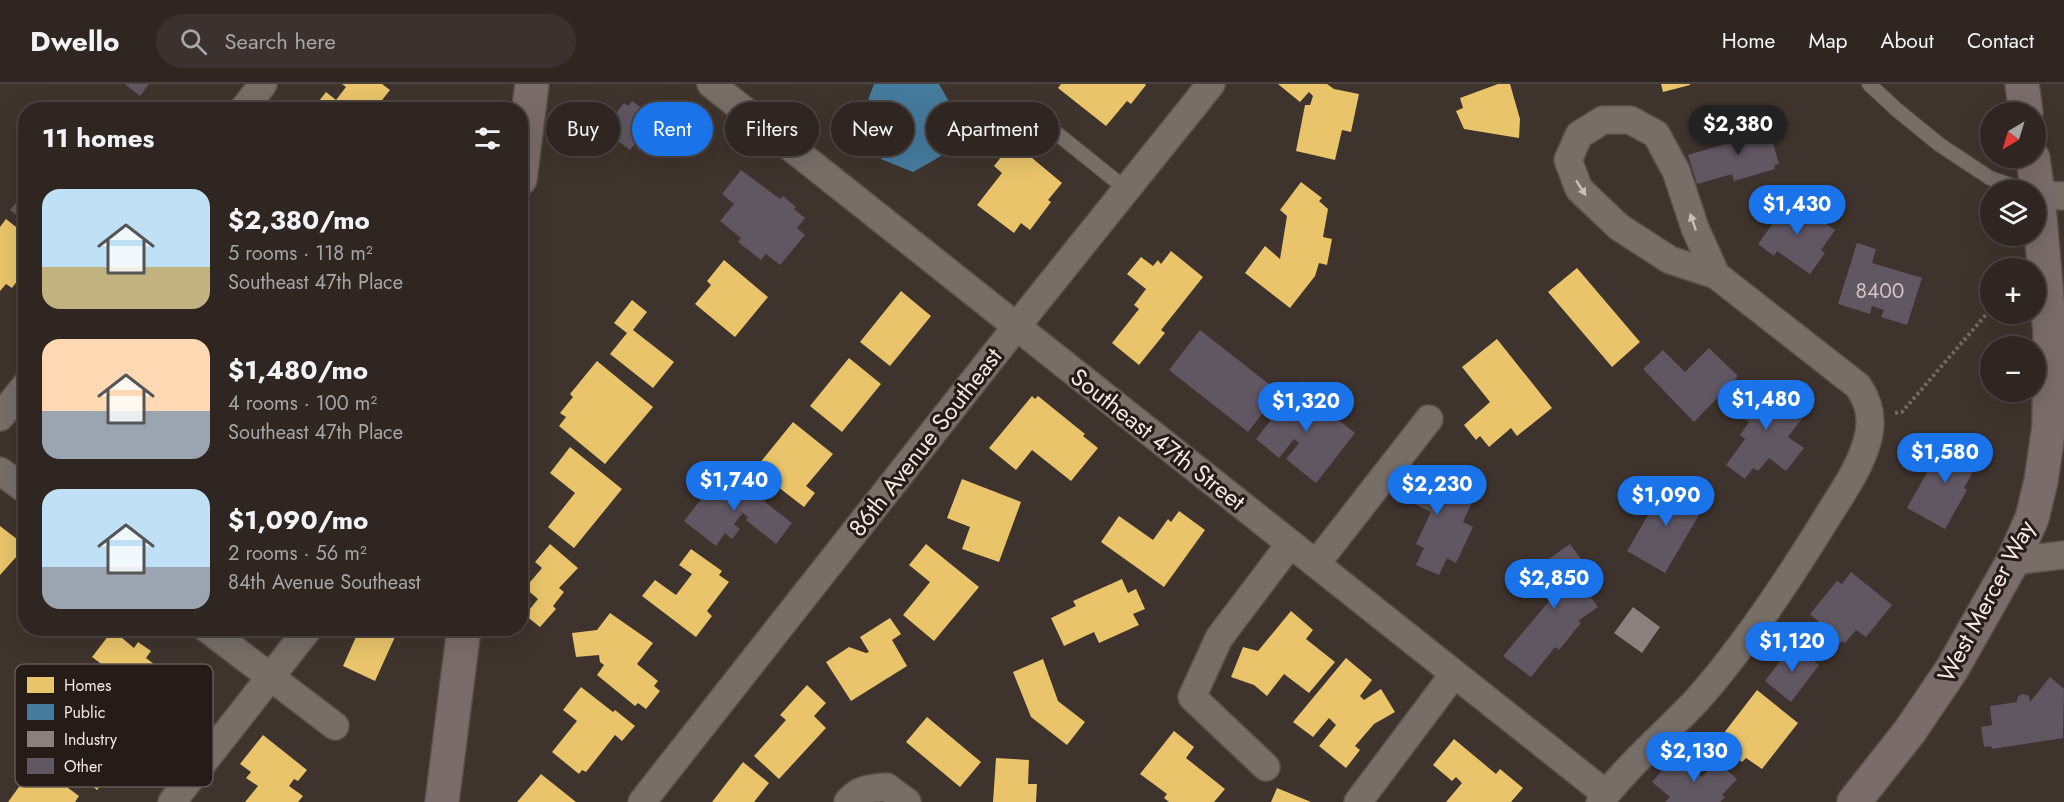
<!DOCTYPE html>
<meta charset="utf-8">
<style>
body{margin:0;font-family:Jost,sans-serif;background:#3b322f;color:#f1f3f6;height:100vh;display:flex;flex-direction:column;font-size:22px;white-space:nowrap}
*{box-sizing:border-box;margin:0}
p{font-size:20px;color:#a7a5a5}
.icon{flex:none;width:33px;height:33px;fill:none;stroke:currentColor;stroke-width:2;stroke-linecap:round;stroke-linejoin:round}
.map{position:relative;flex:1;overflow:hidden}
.sheet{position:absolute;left:18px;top:18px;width:510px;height:534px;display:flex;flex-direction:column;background:#2f2622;border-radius:24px;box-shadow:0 6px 24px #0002,0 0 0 2px #4a4340}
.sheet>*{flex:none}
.top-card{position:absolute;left:546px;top:18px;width:570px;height:54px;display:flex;gap:12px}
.needle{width:39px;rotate:218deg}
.buttons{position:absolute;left:1980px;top:18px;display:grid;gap:12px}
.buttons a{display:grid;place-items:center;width:66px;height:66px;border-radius:50%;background:#2f2622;box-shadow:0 6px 24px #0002,0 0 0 2px #4a4340;font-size:30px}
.price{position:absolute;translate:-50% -51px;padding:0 14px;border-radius:21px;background:#1a73e8;color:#fff;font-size:20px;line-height:39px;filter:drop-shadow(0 2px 3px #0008)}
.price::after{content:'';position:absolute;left:50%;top:36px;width:18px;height:14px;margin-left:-9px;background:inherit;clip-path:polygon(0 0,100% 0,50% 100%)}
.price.current{background:#222;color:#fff}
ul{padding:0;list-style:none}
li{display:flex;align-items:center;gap:18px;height:150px;padding:0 24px}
li span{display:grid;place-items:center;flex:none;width:168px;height:120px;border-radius:18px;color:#555}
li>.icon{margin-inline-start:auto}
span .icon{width:72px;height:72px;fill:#fffc;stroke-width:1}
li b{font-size:26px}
h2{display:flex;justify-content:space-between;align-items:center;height:72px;padding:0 24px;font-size:26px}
.tag{padding:0 21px;border-radius:27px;background:#2f2622;box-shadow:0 6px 24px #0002,0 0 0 2px #4a4340;font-size:21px;line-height:54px}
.tag.current{background:#1a73e8;color:#fff}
header{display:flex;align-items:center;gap:36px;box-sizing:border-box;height:84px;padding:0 30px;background:#2f2622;border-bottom:2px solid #4a4340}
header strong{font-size:28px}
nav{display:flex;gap:33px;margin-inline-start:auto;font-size:21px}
.search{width:420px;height:54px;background:#3b322f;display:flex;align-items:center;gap:15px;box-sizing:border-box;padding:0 21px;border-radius:33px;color:#a7a5a5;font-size:22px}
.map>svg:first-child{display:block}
.homes{fill:#e9c46a}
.public{fill:#457b9d}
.industry{fill:#8a817c}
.building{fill:#615763}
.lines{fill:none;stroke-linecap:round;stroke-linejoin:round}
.lane-casing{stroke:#5c504b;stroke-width:16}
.street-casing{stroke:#5c504b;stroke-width:30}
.secondary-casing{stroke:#5c504b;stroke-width:36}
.path{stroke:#726964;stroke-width:4;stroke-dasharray:3 3;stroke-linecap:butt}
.lane{stroke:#776e68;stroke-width:14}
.street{stroke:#776e68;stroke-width:27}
.secondary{stroke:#7a6c68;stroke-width:33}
.oneway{fill:#cabdb7}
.labels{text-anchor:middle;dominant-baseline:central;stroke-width:6;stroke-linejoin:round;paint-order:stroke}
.number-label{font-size:21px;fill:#d1c3c2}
.street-label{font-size:24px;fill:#f6e7e1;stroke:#251b17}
.key{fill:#251b17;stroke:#645854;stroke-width:1.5}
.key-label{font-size:16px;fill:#f6e7e1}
</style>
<header>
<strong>Dwello</strong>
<div class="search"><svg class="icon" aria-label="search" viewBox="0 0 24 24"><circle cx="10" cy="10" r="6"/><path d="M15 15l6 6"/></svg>Search here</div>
<nav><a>Home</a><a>Map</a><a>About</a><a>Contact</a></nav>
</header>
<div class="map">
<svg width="2064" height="718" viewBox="0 0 2064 718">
<rect width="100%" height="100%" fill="#3f332d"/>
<path class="homes" d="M342,0h40l8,6 -15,19 -4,-4 -3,5h-56l14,-18 10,8 10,-13z
M1061,0h84l1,1 -15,19 -4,-3 -21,25 -48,-38z
M1278,0h49l7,5 25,5 -8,38 -9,-2 -7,30 -39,-9 9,-46h5l3,-9 -4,-4 -9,10z
M1498,0h12l10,35 -1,19 -55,-9 -8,-18 7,-3 -3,-10z
M1661,0h29v1l-27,7z
M1013,58l49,41 -14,17 3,2 -21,28 -9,-7 -7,10 -37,-28 25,-32 -8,-7z
M1301,98l21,16 -3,3 9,8 -5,28 9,2 -5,26 -8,-2 -4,13 -25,32 -45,-35 20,-27 15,13 7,-43 -7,-6z
M6,135l20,16v40l-3,-2 -11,15 -6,-4 -6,7v-64z
M1171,167l32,26 -42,53 4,3 -26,32 -27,-22 27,-34 -5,-4 12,-16 -19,-15 14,-17 12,9 5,-6 3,4z
M724,176l44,37 -33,40 -40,-33 16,-19 -4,-4z
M1577,184l63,74 -28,25 -64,-75z
M901,207l30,25 -41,50 -30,-24z
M632,216l15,12 -14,18 41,32 -21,26 -43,-34 17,-21 -13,-10z
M1497,255l55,69 -35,28 -6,-8 -22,19 -9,-11 -4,4 -12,-15 26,-23 -28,-35z
M849,274l32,26 -39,48 -32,-26z
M597,277l56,46 -48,57 -46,-38 7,-9 -6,-4 13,-16 -3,-3z
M1032,312l3,3 3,-3 47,38 -2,2 15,12 -27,33 -39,-31 -16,20 -27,-22z
M793,338l40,32 -27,32 9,7 -11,14 -49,-38z
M570,363l52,42 -48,59 -26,-21 27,-34 -25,-20z
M962,395l59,23 -22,60 -37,-13 8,-22 -23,-9z
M1179,427l26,19 -41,57 -63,-45 18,-26 34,24 15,-21 3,3z
M0,442l26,20 -26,29z
M550,460l28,24 -19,20 5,4 -11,14 3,3 -16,18 -15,-12 13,-16 -13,-11 17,-20 -7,-6z
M926,460l53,43 -45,54 -31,-26 27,-33 -21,-17z
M691,465l31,22 -3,4 10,7 -22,29 5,5 -16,21 -54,-41 13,-16 21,15 16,-21 -13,-9z
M1122,495l6,14 8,-4 9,20 -12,5 6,11 -40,18 -5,-11 -30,14 -13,-28 25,-12 -3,-5z
M1291,527l22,19 -7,9 29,23 -26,31 -25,-19 -17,22 -13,-11 -23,-8 12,-30 15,4z
M610,529l43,30 -16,21 21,17 -4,5 6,5 -14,18 -8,-6 -3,3 -38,-31 7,-10 -4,-3 -1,-7 -23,2 -4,-24 25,-3z
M890,534l11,16 -9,6 15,26 -56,35 -25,-39 23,-15 17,6 3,-1 -9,-15z
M360,544h39l-24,53 -32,-15z
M115,548l19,16 4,-6 13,9 -5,7 17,13 -5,6 20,14 -19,25 -47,-36 4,-5 -24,-18 17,-22 3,2z
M1346,574l26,22 -12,16 4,4 17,-11 14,23 -21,12 -19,22 5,4 -14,18 -27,-22 17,-21 -7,-7 -16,19 -20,-15z
M1043,575l15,42 27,21 -18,23 -36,-28 -18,-45z
M807,601l19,18 -12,13 12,12 -47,51 -25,-23 32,-36 -6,-5z
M581,603l32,25 2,-2 20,16 -13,15 -7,-6 -29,37 -4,-2 -3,4 -27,-22 25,-31 -14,-11z
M1757,606l41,33 -36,46 -16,-11 -4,4 -25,-20z
M102,622l26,22 -16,20 2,3 -8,10 9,7 -18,22 -39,-31 3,-5 -2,-2 21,-27 5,3z
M927,633l54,45 -21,25 -54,-45z
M1174,647l20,16 -8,11 39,31 -11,13h-45l-5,-4 3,-4 -27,-20z
M263,651l44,35 -9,11 -4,-2 -5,7 14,10 -5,6h-53l13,-16 -12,-8 5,-6 -11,-8z
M1454,655l42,35 4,-5 23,19 -12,14h-65l16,-19 -6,-6 -4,4 -19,-16z
M996,674l33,2 -1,24h9l-1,18h-43z
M743,678l26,21 -15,19h-42z
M41,684l38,28 -4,6h-67l13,-18 5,3z
M541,690l35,28h-59z
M1277,704l34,14h-40z"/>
<path class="public" d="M874,0h65l24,42 -22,14v16l-28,16 -32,-13 -2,-15 -23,-11z"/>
<path class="industry" d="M1633,523l27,20 -18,26 -28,-20z"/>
<path class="building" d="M125,0h24l-9,12z
M632,17l11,8 -4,5 11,9 -20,27 -27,-20 21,-27 4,3z
M1766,35l13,45 -5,1 1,4 -41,12 -2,-7 -35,10 -9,-29 54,-16 -4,-12z
M741,86l39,29 3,-3 13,11 -2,2 11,9 -8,10 8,7 -25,30 -14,-11 -5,6 -23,-18 3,-4 -21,-17 14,-17 -12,-10z
M26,107v31l-16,-12z
M1781,115l21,15 3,-5 30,21 -14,20 4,3 -15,21 -33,-23 -3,5 -16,-12 15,-21 -6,-4z
M1857,159l19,6 -4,14 50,15 -15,47 -26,-8 3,-7 -12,-4 -2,8 -32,-10z
M1200,246l79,62 -31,40 -79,-62z
M1709,264l29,28 -44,46 -51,-53 20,-19 22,22z
M1758,295l47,36 -17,22 16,11 -18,23 -17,-13 -11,13 -5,-3 -8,11 -19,-14 19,-26 -5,-4 9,-13 -15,-11z
M1301,297l24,18 -9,12 5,4 5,-5 29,23 -39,50 -30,-24 13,-16 -5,-4 -15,19 -23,-19z
M1949,354l33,17 -18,33 3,2 -22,39 -38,-21 22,-39 3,2z
M1406,378l69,33 -12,27 10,5 -17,36 -9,-5 -8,17 -23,-10 8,-17 -8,-4 15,-32 -39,-19z
M724,386l68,53 -16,21 -30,-24 2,-3 -8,-6 2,3 -8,10 6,5 -8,10 -7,-6 -9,13 -32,-25z
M1668,397l38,22 -41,70 -38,-22z
M1570,460l22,30 -9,6 5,6 -4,2 14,19 -20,14 3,2 -22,27 -4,-3 -24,30 -28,-21 48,-57 -19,-28z
M1851,488l41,33 -26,32 -10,-7 -11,13 -3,-2 -7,9 -24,-20 7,-9 -8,-7 27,-33 5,3z
M1793,560l26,21 -28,37 -26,-21z
M2050,593l14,12 -1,49 -71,11 -1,-3 -7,1 -3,-20 11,-2 -2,-19 27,-4 1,-6 5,-2 6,2 1,6z
M1677,670l25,23 15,-16 20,18 -15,16 3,2 -5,5h-55l5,-5 -18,-15z"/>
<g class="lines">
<defs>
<path id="lane" d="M1869,0l28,26 43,35 50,33 35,12
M1040,36l86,69"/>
<path id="street" d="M711,0l895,710
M243,26l20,-26
M2038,111l26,1
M0,333l26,-32
M0,387l26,19
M2013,477l51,-6
M1316,480l113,-145
M206,544l129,98
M1266,683l-74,-70 27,-59 71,-94
M172,718l137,-174
M642,718l374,-475 195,-243
M848,718c10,-13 23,-14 39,-15l20,15
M1358,718l96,-128
M1600,718c28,-37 65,-68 97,-102 49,-55 94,-124 132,-186 15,-24 32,-48 39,-76 5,-20 1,-36 -10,-52l-142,-111 -46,-15 -51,-33 -40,-38 -11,-29 11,-25 24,-15h27l26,14 20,37 19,57 21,47"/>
<path id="secondary" d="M2022,0l4,28
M520,95l12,-95
M442,718l22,-174
M1854,718l56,-71 42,-62 61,-108 19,-43 9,-37 8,-55 1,-93 -12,-138 -5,-37"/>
</defs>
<use href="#lane" class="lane-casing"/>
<use href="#street" class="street-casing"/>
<use href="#secondary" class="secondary-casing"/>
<path class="path" d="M1895,329l7,-1 88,-102"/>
<use href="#lane" class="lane"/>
<use href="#street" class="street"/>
<use href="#secondary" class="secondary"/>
</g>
<defs><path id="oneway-solid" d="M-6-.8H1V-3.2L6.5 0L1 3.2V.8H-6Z" transform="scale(1.5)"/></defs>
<g class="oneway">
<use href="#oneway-solid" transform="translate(1581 104) rotate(57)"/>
<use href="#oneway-solid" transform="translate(1693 138) rotate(-109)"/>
</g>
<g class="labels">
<g class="number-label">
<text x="1880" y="207">8400</text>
</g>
<g class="street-label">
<text transform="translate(1158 355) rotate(38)">Southeast 47th Street</text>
<text transform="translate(925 358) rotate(-52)">86th Avenue Southeast</text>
<text transform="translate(1986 517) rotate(-62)">West Mercer Way</text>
</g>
</g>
<rect x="15" y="580" width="198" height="123" rx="9" class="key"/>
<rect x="27" y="593" width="27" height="16" fill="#e9c46a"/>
<rect x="27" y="620" width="27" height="16" fill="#457b9d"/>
<rect x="27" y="647" width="27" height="16" fill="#8a817c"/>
<rect x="27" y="674" width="27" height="16" fill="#615763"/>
<g class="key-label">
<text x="64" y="607">Homes</text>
<text x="64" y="634">Public</text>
<text x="64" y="661">Industry</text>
<text x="64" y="688">Other</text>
</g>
</svg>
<div class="buttons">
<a><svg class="needle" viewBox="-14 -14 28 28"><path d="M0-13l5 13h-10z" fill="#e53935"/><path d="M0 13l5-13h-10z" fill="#a7a5a5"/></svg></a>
<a><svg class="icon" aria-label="layers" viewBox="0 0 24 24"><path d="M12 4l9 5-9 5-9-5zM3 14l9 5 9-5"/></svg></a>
<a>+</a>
<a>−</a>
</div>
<b class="price current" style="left:1738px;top:72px">$2,380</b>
<b class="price" style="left:1797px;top:152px">$1,430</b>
<b class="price" style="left:1766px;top:347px">$1,480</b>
<b class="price" style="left:1306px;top:349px">$1,320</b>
<b class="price" style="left:1945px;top:400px">$1,580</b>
<b class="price" style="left:734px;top:428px">$1,740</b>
<b class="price" style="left:1437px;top:432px">$2,230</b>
<b class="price" style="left:1666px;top:443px">$1,090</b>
<b class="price" style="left:1554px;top:526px">$2,850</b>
<b class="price" style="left:1792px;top:589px">$1,120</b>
<b class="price" style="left:1694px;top:699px">$2,130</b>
<div class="top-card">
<a class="tag">Buy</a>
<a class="tag current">Rent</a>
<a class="tag">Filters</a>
<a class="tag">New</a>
<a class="tag">Apartment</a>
</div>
<section class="sheet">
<h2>11 homes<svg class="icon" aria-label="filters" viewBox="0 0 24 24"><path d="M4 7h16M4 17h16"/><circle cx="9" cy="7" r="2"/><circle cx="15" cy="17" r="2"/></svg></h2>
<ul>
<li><span style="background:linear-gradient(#bfe0f5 65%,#c2b280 0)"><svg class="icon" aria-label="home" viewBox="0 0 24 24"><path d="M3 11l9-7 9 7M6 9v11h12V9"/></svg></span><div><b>$2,380/mo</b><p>5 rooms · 118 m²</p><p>Southeast 47th Place</p></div></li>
<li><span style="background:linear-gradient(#ffd9b3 60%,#9aa5b1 0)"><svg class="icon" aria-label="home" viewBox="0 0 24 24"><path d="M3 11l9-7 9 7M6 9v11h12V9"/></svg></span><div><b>$1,480/mo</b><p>4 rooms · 100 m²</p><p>Southeast 47th Place</p></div></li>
<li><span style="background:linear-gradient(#bfe0f5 65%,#9aa5b1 0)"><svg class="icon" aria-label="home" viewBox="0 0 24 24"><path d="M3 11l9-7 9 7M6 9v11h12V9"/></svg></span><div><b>$1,090/mo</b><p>2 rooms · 56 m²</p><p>84th Avenue Southeast</p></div></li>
</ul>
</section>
</div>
